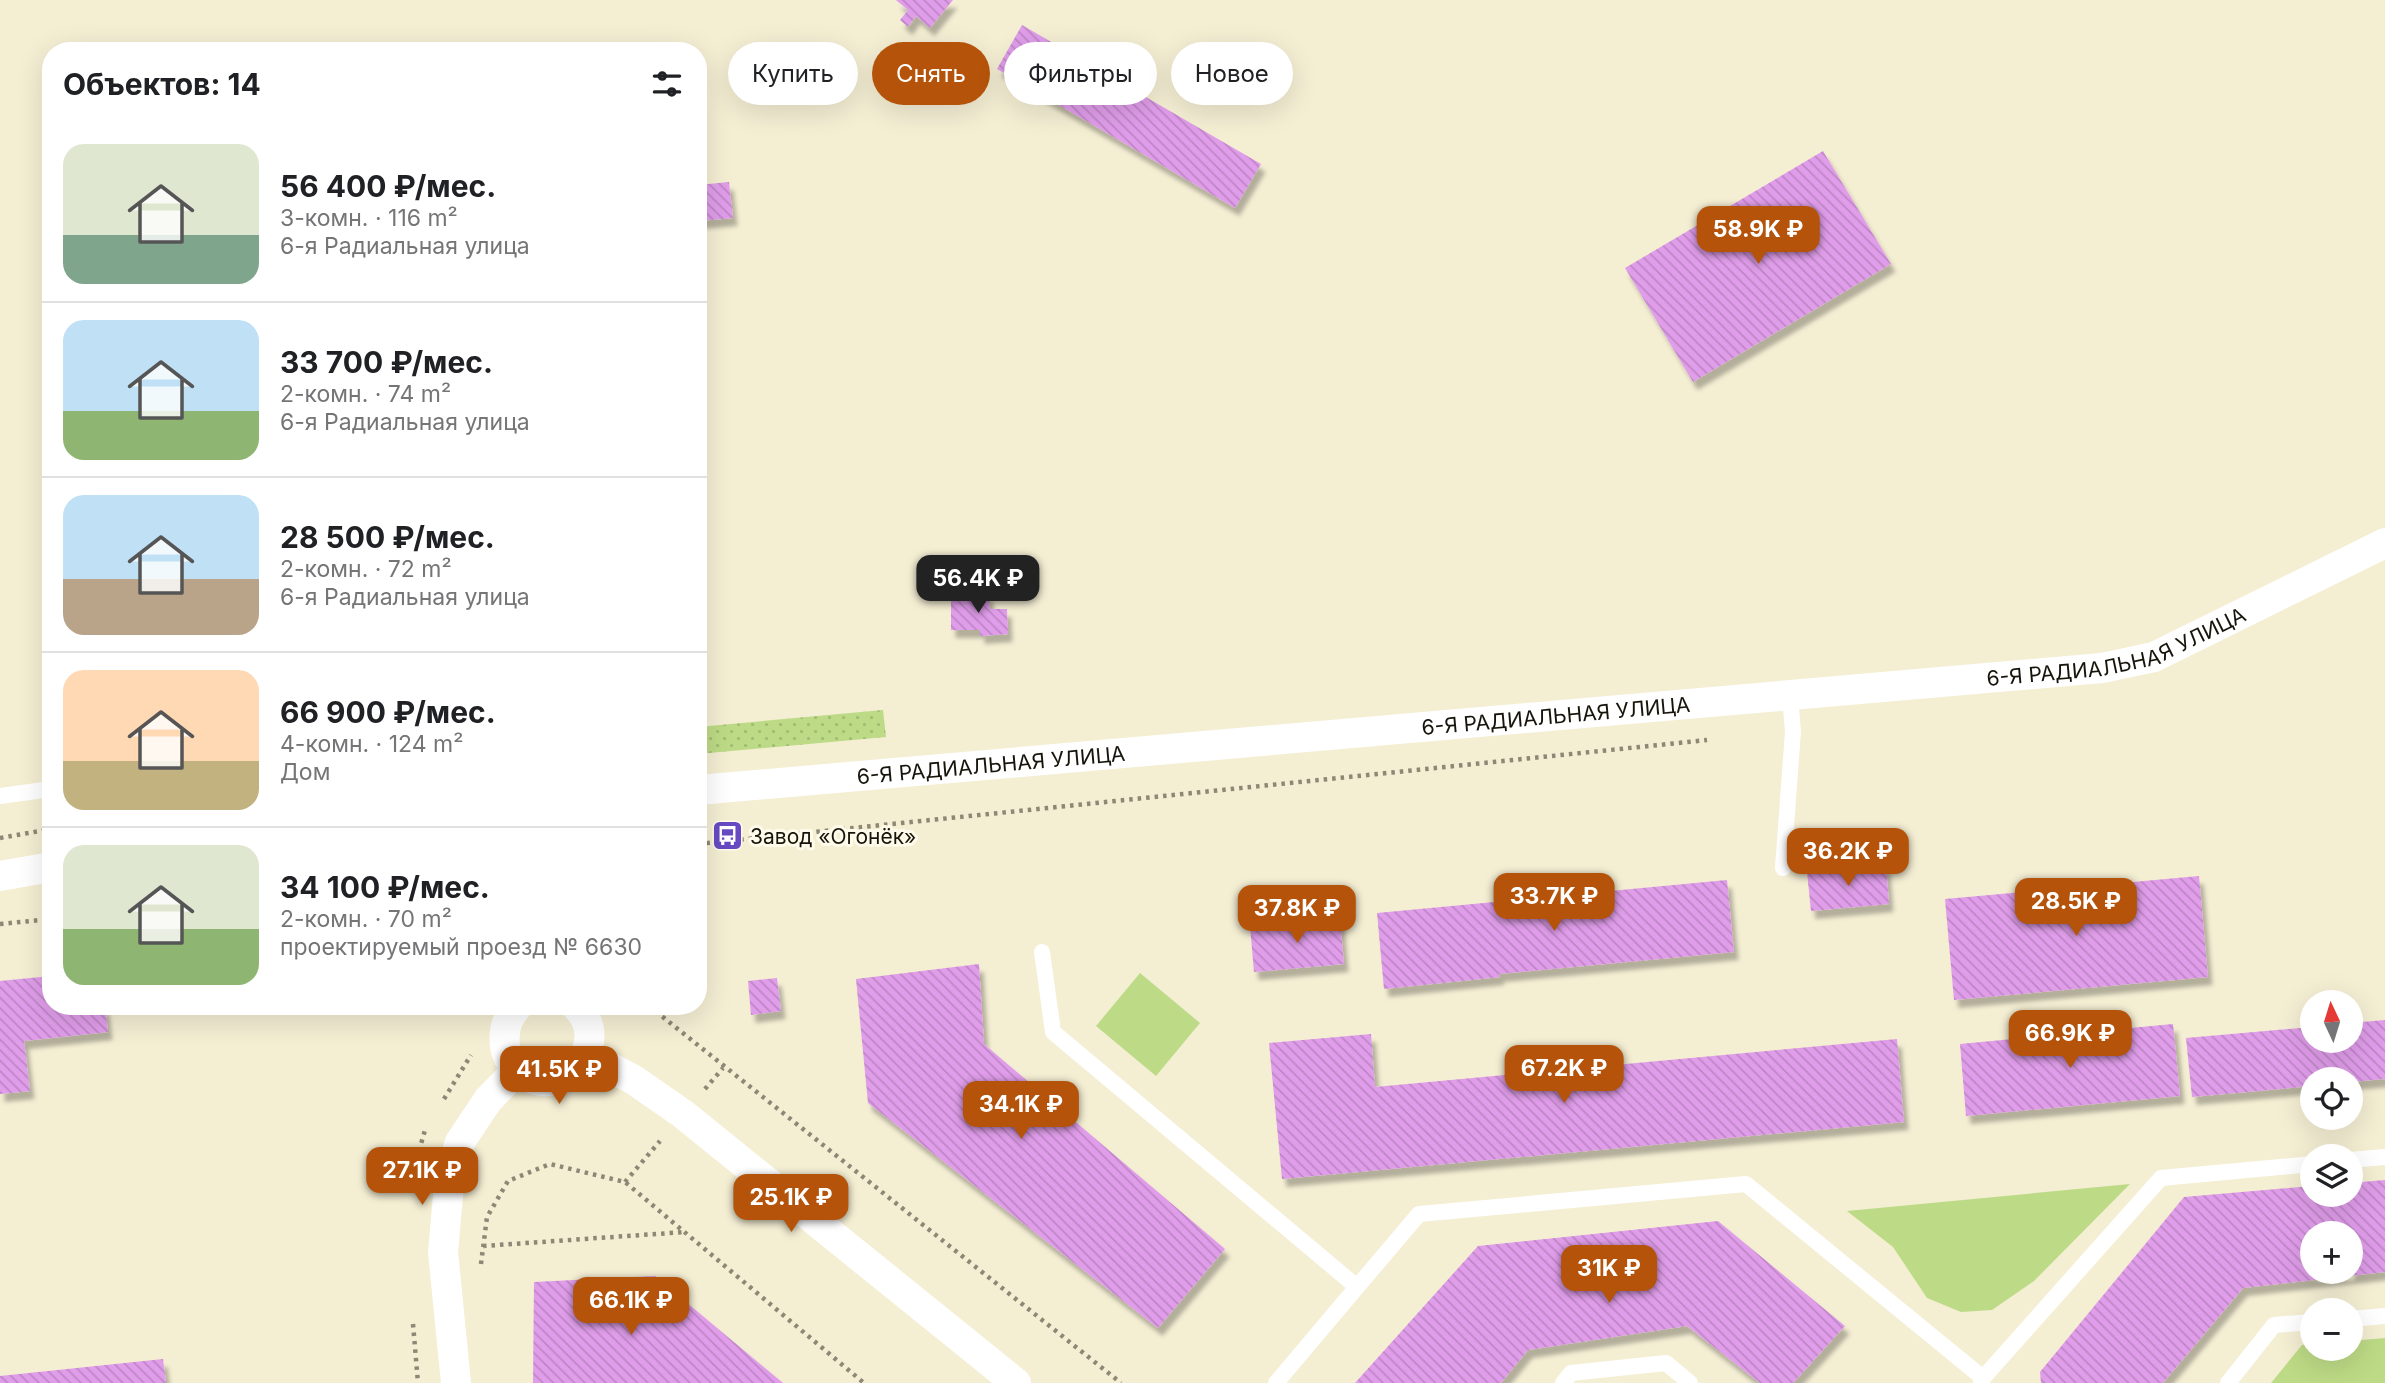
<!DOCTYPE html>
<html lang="ru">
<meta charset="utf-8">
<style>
body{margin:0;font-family:Inter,sans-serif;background:#f2f2f2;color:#202124;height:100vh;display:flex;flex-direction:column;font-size:26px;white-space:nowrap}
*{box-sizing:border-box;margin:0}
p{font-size:23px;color:#757577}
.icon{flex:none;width:38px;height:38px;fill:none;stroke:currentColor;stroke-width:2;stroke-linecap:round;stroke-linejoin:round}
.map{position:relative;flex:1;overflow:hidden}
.sheet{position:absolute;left:42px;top:42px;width:665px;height:973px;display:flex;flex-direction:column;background:#fff;border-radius:28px;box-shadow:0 7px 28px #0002}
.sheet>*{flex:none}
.guide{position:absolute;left:728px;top:42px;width:665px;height:63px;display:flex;gap:14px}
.needle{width:46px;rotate:356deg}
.controls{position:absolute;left:2300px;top:990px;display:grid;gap:14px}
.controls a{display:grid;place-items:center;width:63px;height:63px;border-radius:50%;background:#fff;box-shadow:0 7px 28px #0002;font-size:35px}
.price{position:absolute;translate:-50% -60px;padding:0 16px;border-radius:14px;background:#b45309;color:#fff;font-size:23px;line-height:46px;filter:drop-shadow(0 2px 4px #0008)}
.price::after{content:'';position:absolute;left:50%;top:42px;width:21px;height:16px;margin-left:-10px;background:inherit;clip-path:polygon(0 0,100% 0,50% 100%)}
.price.selected{background:#222;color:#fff}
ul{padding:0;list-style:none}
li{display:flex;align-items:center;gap:21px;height:175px;padding:0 21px}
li+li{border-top:2px solid #e0e0e0}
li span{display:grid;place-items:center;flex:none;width:196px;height:140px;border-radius:21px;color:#555}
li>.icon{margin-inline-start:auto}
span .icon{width:84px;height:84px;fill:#fffc;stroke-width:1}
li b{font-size:30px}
h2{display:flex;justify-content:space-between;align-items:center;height:84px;padding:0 21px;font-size:30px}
.pill{padding:0 24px;border-radius:32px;background:#fff;box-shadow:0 7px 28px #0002;font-size:24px;line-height:63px}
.pill.selected{background:#b45309;color:#fff}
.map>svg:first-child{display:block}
.grass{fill:url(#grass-dots)}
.park{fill:#bddb86}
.building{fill:url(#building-back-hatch);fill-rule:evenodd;filter:url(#shadow)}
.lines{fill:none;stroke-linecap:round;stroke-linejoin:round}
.path{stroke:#8c8875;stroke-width:4.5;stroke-dasharray:3.5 5;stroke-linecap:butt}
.lane{stroke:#fff;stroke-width:16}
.street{stroke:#fff;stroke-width:30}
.labels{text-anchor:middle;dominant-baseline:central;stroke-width:6;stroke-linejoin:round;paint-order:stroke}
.street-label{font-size:21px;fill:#17150b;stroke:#fffbea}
.poi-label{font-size:21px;fill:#17150b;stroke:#fffbea;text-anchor:start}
</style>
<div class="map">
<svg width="2385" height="1383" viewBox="0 0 2385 1383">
<defs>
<pattern id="grass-dots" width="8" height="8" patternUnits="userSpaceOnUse" patternTransform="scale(1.75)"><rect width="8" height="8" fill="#bddb86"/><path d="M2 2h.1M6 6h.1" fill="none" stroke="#a2bb72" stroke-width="1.8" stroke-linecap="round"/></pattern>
<pattern id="building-back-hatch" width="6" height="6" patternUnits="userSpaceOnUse" patternTransform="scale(1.75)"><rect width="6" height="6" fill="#e09dea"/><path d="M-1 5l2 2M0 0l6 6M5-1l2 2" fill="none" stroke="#bf86c7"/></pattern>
<filter id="shadow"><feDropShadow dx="4.5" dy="8" stdDeviation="2" flood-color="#0004"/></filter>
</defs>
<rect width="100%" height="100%" fill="#f4eed3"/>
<path class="grass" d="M883,710l3,27 -188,17v-27z"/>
<path class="park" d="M1140,973l60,50 -44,53 -60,-50z
M2130,1184l-96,97 -42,29 -31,2 -34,-14 -34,-51 -46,-36z
M2385,1338v45h-114l31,-38 10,-1v5h38v-8z"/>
<path class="building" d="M896,0h57l-23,28 -14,-12 -8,11 -8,-7 8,-10z
M1022,25l239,139 -26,44 -238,-139z
M1823,151l68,113 -198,118 -68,-114z
M729,182l4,36 -35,3v-36z
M951,594h38l1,15h17l1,25 -28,2v-6h-29z
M1886,865l3,39 -78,7 -4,-39z
M2199,876l9,101 -254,23 -9,-101z
M1727,880l7,72 -235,22 1,3 -116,12 -7,-76z
M1340,918l4,46 -90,8 -4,-46z
M979,964l5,80 241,205 -67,79 -290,-225 -12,-124z
M51,976v30h54l3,26 -84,9 6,50 -30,3v-113z
M777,978l4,33 -30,4 -3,-34z
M2385,1020v59l-35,3 -38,-2v6l-120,11 -6,-59 126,-11v14h38v-18z
M2173,1024l7,72 -214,20 -6,-72z
M1371,1034l4,53 522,-48 7,83 -622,57 -13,-136z
M2385,1180v92l-142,16 -80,95h-122l-1,-11 144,-175 128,-11v9h38v-12zM2312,1234h38v38h-38z
M1718,1221l127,105 -52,57h-33l-73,-57 -159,24 -27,33h-146l123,-137z
M655,1276l128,107h-250l1,-101z
M163,1359l3,24h-166v-7z"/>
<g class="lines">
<path class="path" d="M0,838l51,-9
M698,844l1009,-104
M0,924l51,-5
M649,1006l472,377
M705,1089l18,-21
M444,1099l27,-44
M419,1151l6,-21
M625,1182l35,-41
M483,1246l202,-14
M481,1264l6,-47 21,-36 42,-17 75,18 239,201
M413,1324l5,59"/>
<path class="lane" d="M0,796l51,-7
M1783,868l10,-137 -3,-34
M1042,952l11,80 304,255 -81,96
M2350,1160l35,-3
M1357,1287l62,-73 327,-30 237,194 -2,5
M2350,1319l35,-3
M1983,1378l178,-200 151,-14
M1563,1383l8,-10 95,-10 24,20
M2228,1383l46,-58 38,-3"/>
<g class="street">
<path id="s1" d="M698,790l1404,-122 52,-11 231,-114"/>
<path d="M0,876l51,-9"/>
<path d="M518,1006c-11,11 -15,25 -13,40 1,9 6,17 12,23 41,39 99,-24 59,-63"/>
<path d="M587,1055l47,25 49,34 333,269"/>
<path d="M456,1383l-13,-131 7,-79 10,-31 28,-42 30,-31"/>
</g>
</g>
<defs>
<symbol id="bus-square" viewBox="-11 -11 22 22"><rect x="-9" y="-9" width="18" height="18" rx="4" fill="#674ac2" stroke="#fffbea"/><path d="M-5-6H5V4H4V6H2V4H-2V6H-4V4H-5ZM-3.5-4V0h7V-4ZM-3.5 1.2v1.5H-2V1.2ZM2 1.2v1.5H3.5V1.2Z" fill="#fff"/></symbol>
</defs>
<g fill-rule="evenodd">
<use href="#bus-square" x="710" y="818" width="35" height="35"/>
</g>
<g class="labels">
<g class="street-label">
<text stroke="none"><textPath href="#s1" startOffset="1428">6-Я РАДИАЛЬНАЯ УЛИЦА</textPath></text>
<text stroke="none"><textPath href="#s1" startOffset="861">6-Я РАДИАЛЬНАЯ УЛИЦА</textPath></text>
<text stroke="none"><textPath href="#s1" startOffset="294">6-Я РАДИАЛЬНАЯ УЛИЦА</textPath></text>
</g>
<g class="poi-label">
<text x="750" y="836">Завод «Огонёк»</text>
</g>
</g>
</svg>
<div class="controls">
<a><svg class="needle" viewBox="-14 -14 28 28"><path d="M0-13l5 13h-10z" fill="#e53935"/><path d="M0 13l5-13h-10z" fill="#757577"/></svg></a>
<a><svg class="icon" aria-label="locate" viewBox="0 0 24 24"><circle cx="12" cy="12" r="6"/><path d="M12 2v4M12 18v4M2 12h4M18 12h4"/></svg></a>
<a><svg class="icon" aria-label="layers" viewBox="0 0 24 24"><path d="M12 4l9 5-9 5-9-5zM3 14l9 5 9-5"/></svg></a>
<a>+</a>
<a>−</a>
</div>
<b class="price" style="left:1758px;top:266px">58.9K ₽</b>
<b class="price selected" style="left:978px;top:615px">56.4K ₽</b>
<b class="price" style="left:1848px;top:888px">36.2K ₽</b>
<b class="price" style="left:1554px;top:933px">33.7K ₽</b>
<b class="price" style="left:2076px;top:938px">28.5K ₽</b>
<b class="price" style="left:1297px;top:945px">37.8K ₽</b>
<b class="price" style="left:2070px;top:1070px">66.9K ₽</b>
<b class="price" style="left:1564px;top:1105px">67.2K ₽</b>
<b class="price" style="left:559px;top:1106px">41.5K ₽</b>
<b class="price" style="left:1021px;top:1141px">34.1K ₽</b>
<b class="price" style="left:422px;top:1207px">27.1K ₽</b>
<b class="price" style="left:791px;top:1234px">25.1K ₽</b>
<b class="price" style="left:1609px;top:1305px">31K ₽</b>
<b class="price" style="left:631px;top:1337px">66.1K ₽</b>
<div class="guide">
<a class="pill">Купить</a>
<a class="pill selected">Снять</a>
<a class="pill">Фильтры</a>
<a class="pill">Новое</a>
</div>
<section class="sheet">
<h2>Объектов: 14<svg class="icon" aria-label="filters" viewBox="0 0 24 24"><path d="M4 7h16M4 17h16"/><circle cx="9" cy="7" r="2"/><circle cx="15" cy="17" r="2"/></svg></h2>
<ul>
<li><span style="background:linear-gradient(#dfe7d0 65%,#7fa58c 0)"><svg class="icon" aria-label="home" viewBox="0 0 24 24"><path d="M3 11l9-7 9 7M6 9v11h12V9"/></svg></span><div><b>56 400 ₽/мес.</b><p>3-комн. · 116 m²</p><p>6-я Радиальная улица</p></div></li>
<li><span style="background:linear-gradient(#bfe0f5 65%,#8fb573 0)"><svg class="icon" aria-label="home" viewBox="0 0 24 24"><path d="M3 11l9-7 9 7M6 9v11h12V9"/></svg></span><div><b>33 700 ₽/мес.</b><p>2-комн. · 74 m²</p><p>6-я Радиальная улица</p></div></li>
<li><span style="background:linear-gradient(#bfe0f5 60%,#b9a48a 0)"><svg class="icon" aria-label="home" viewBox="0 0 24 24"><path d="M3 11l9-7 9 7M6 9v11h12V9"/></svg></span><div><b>28 500 ₽/мес.</b><p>2-комн. · 72 m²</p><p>6-я Радиальная улица</p></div></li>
<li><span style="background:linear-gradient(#ffd9b3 65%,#c2b280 0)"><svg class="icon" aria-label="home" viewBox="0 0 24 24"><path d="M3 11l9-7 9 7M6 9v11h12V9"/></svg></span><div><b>66 900 ₽/мес.</b><p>4-комн. · 124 m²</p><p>Дом</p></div></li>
<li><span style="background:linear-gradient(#dfe7d0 60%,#8fb573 0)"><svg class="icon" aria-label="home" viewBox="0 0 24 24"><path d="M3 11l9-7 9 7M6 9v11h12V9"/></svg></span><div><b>34 100 ₽/мес.</b><p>2-комн. · 70 m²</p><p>проектируемый проезд № 6630</p></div></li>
</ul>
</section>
</div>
